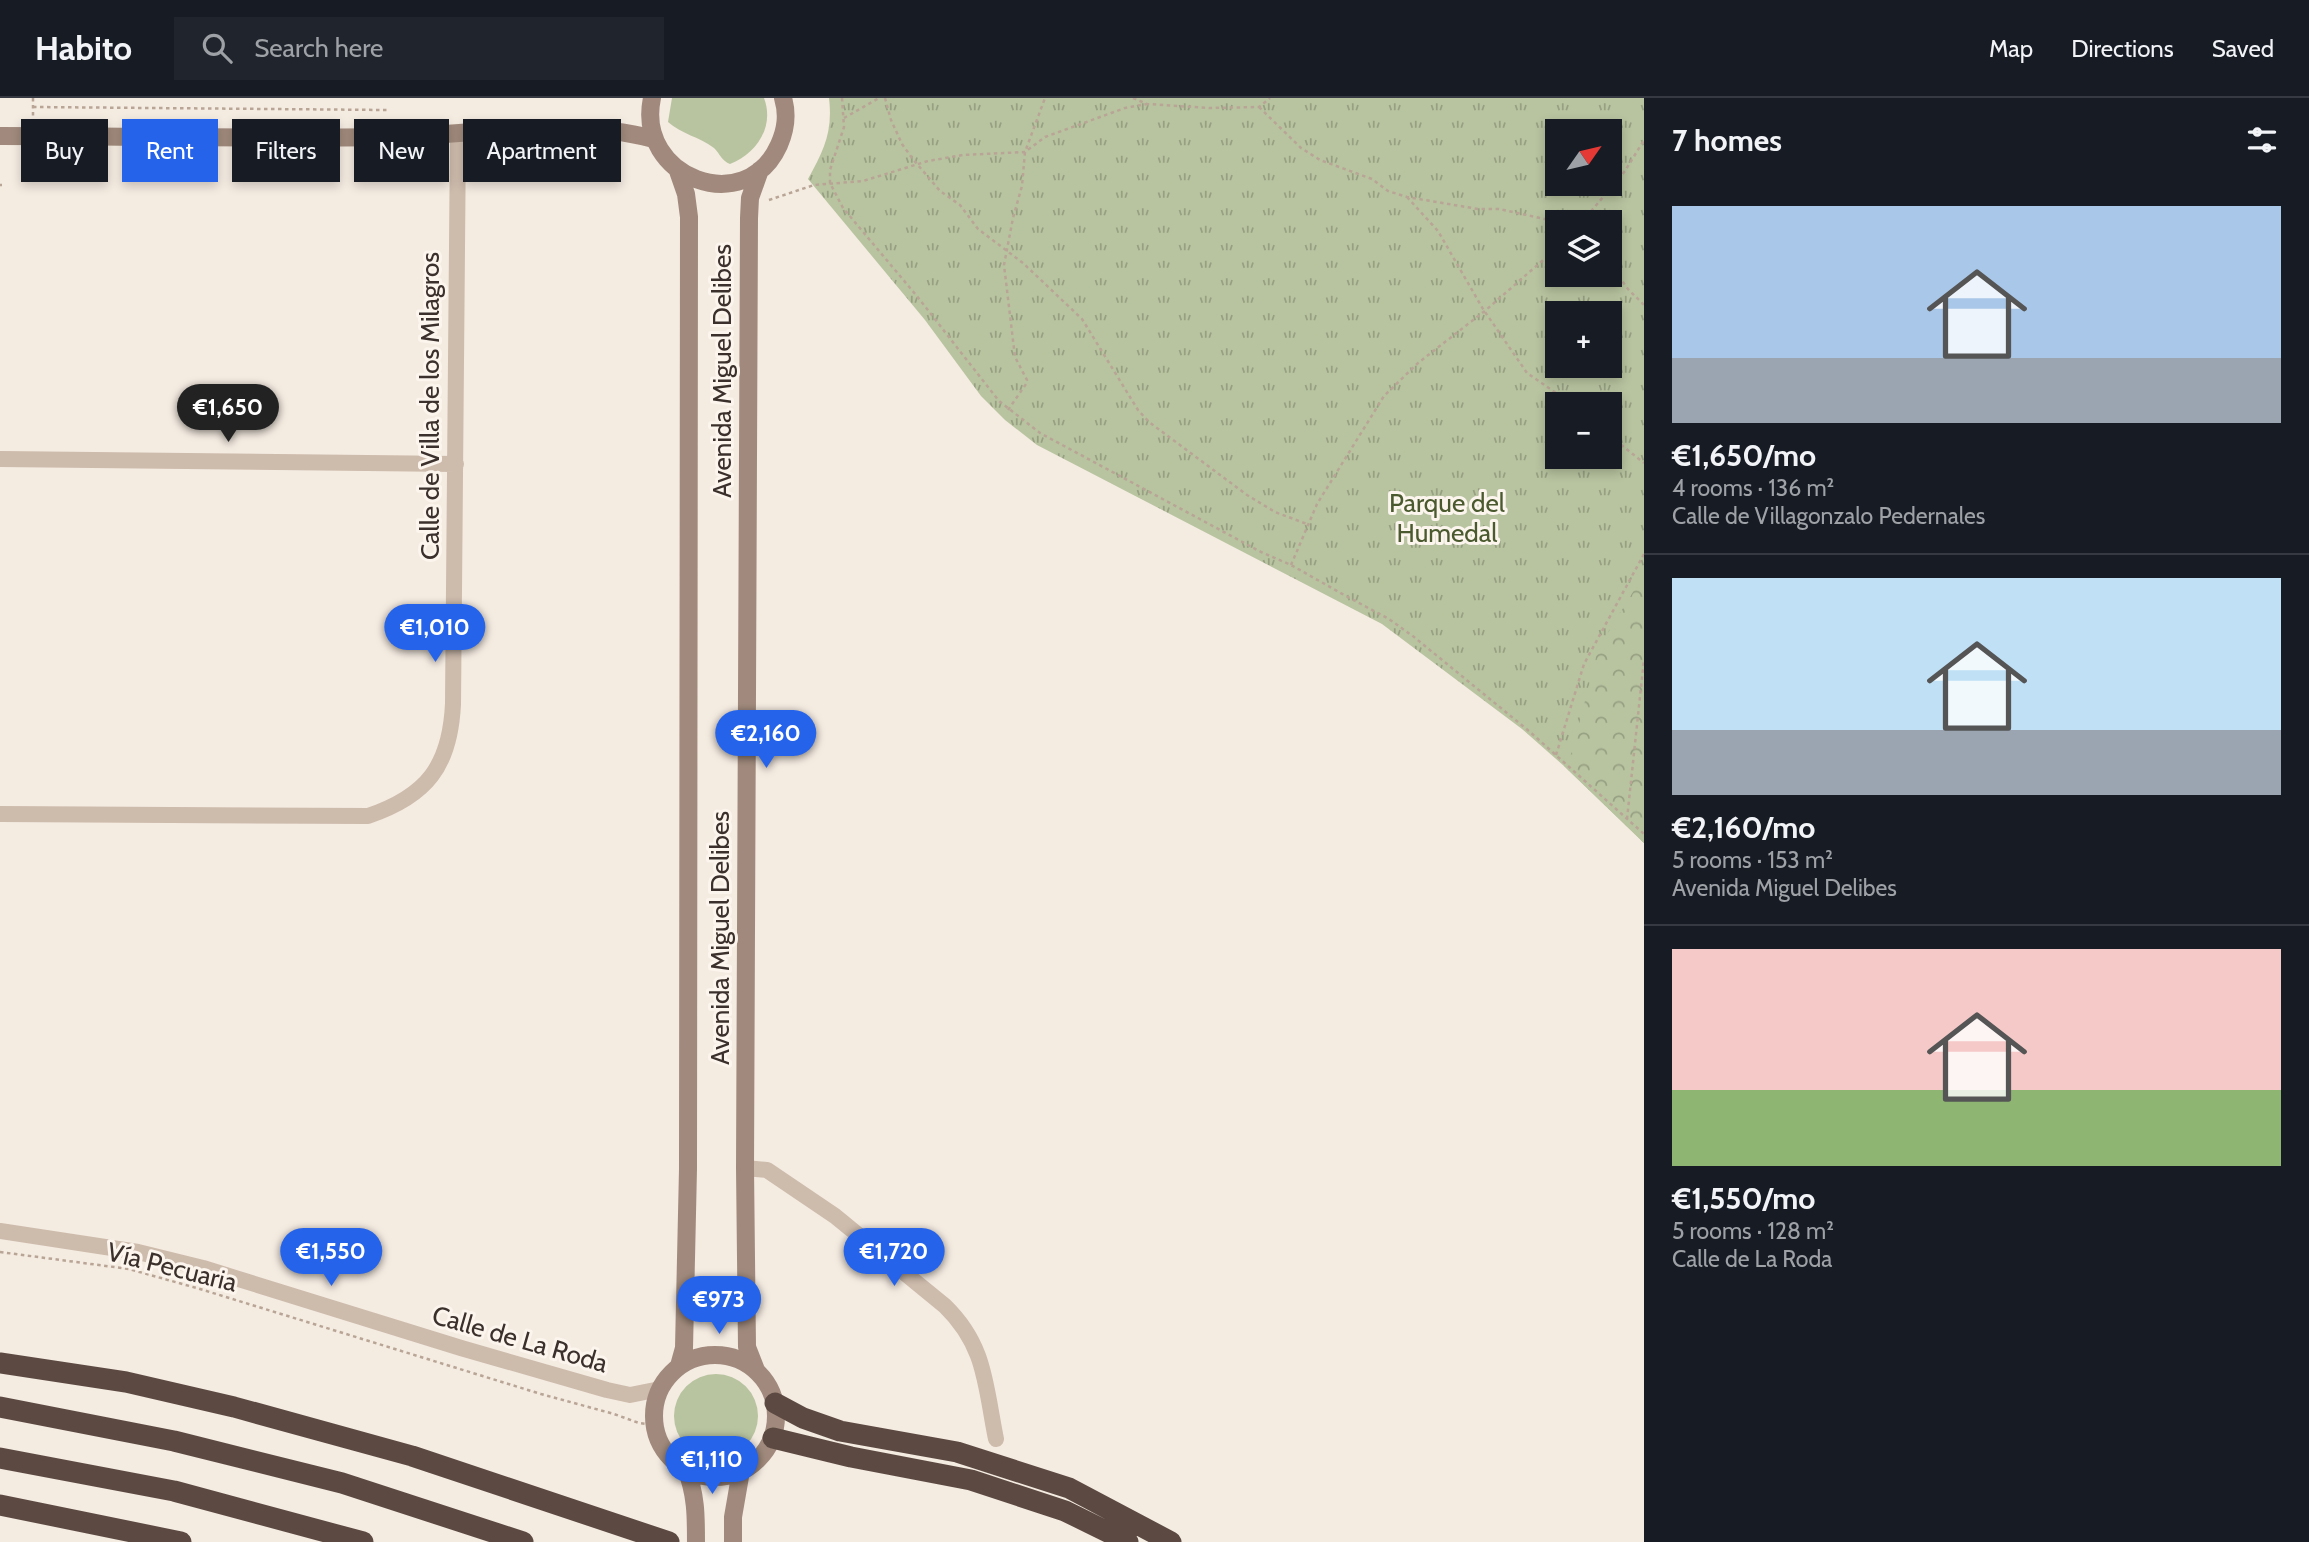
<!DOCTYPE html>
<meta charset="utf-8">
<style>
body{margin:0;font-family:Cabin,sans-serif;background:#20242c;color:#f1f3f6;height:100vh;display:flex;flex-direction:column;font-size:26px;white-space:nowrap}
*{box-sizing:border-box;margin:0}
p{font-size:23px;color:#9ea1a6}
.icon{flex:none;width:38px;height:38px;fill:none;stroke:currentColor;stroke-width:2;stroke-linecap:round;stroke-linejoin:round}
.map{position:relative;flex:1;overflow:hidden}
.drawer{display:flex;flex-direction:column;background:#171b24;width:665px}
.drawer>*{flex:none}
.hud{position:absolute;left:21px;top:21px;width:665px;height:63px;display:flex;gap:14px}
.needle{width:46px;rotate:56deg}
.fabs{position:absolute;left:1545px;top:21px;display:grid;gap:14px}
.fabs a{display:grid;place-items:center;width:77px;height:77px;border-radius:0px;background:#171b24;box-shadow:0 4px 10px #0003;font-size:35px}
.price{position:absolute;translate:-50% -60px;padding:0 16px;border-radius:24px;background:#2563eb;color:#fff;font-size:23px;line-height:46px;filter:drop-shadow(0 2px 4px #0008)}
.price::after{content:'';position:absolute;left:50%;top:42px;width:21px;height:16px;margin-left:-10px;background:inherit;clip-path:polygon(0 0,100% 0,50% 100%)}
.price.selected{background:#222;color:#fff}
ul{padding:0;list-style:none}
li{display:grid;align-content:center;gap:14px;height:371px;padding:0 28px}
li+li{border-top:2px solid #363941}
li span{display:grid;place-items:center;height:217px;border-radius:0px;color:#555}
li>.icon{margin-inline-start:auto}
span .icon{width:126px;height:126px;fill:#fffc;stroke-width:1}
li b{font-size:30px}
h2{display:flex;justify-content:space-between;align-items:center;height:84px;padding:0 28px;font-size:30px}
.pill{padding:0 24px;border-radius:0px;background:#171b24;box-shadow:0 4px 10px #0003;font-size:24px;line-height:63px}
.pill.selected{background:#2563eb;color:#fff}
header{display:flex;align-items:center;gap:42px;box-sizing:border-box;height:98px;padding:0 35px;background:#171b24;border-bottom:2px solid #363941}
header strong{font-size:33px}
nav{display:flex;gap:38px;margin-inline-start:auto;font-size:24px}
.search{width:490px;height:63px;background:#20242c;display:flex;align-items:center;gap:18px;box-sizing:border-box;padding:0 24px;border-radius:0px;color:#9ea1a6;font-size:26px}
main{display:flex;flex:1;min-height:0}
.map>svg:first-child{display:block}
.grass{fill:url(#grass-tufts);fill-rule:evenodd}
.forest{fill:url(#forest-crowns)}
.garden{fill:#b8c4a0}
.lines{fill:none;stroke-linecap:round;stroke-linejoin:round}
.path{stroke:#b9a596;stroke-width:2.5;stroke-dasharray:3.5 3.5;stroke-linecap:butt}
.minor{stroke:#cdbbac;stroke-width:16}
.secondary{stroke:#a18a7d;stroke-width:18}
.motorway{stroke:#5c4a42;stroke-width:21}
.labels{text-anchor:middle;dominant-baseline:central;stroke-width:6;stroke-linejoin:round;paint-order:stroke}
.street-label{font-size:26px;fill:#3b302b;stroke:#fbf5ee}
.park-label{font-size:26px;fill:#4a5a2e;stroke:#fbf5ee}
</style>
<header>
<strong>Habito</strong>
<div class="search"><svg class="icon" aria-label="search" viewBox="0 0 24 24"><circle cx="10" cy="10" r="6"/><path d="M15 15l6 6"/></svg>Search here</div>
<nav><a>Map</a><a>Directions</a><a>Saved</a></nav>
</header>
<main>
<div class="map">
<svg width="1644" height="1444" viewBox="0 0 1644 1444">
<defs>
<pattern id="grass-tufts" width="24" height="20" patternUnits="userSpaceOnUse" patternTransform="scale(1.75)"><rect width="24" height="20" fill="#b8c4a0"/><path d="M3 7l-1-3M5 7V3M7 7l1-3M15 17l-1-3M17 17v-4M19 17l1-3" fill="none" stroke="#97a083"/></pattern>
<pattern id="forest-crowns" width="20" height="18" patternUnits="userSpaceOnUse" patternTransform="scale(1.75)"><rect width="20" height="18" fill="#b8c4a0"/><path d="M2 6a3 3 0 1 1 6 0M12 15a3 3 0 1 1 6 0" fill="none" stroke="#97a083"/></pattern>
</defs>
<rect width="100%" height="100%" fill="#f4ebe1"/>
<path class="grass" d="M829,0h815v745l-80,-77 -42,-37 -140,-105 -345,-179 -32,-25 -24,-24 -56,-76 -117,-141c16,-29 25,-47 21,-81zM1558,33h52v53h-52zM1558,124h52v53h-52zM1558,215h52v53h-52zM1558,306h52v53h-52z"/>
<path class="forest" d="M1644,476v269l-80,-77 8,-14 26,-103z"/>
<path class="garden" d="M672,0h92c11,29 -8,56 -34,66 -8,-3 -10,-10 -16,-16 -14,-11 -33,-14 -46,-26z
M674 1318a42 42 0 1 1 84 0a42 42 0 1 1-84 0Z"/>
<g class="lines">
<path class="path" d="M33,0v21
M842,0l2,29 -14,43v13l13,25 73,87 83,106 41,32 221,119 30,13 55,31 43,23 25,18 115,94 115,103
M885,0l6,22 11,24 10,14 28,33 20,14 18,24 45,34 59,56 56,91 11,12 98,73 28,17 32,12
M1133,0l14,6 62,4 50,-1 11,-9
M33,9l354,3
M1259,9l42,41 19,12 52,19 16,12 19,6 71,12h21l59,13
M844,20l35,-20
M0,87h2
M1407,99l31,34 45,78 44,64 45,31
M769,102l45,-15 49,-4 65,-20 35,-6 62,-3 20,-15 80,-29 22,-4
M1582,124l43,-51 19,-31
M1610,167l18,24 16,16
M1008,312l18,-26 1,-4 -12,-23 -11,-92 9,-47 9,-32 3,-34 20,-54
M1610,338l34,27
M1291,467l26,-61 67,-108 34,-33 68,-53 72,-63
M1556,657l28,-91 60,-110
M1627,721l17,-160
M0,1154l129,17 71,20 341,105 73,20 25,9 16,2"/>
<path class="minor" d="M0,361l456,5
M0,716l368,2c59,-20 82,-50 85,-112l5,-571
M745,1070l22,2 68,46 110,90c41,40 40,79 51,133
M0,1133l138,21 65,16 258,80 146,42 23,5 30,-6"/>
<path class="secondary" d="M652,0c-17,80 94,121 127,47 7,-16 9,-30 4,-47
M0,38c128,0 256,3 384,1 88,-1 184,-21 270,2
M678,73l8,23 3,23 -1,952 -4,179 -5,18
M654 1318a61 61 0 1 1 122 0a61 61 0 1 1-122 0Z
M756,1272l-9,-23 -2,-179 4,-950 1,-20 10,-28
M686,1371c10,25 10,47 10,73
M733,1444v-25l8,-46"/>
<path class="motorway" d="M0,1265l126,19 108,25 178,49 257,86
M775,1305l28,15 37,13 117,21 112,36 102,54
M0,1309l174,34 168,42 181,59
M773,1340l78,19 120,23 94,31 63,31
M0,1360l174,33 189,51
M0,1407l181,37"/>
</g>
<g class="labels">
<g class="street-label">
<text transform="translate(722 273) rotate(-90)">Avenida Miguel Delibes</text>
<text transform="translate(430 308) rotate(-90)">Calle de Villa de los Milagros</text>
<text transform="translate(720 840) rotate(-90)">Avenida Miguel Delibes</text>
<text transform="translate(172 1169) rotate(14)">Vía Pecuaria</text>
<text transform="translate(520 1241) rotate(16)">Calle de La Roda</text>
</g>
<g class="park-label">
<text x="1447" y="405">Parque del<tspan x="1447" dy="30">Humedal</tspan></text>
</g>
</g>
</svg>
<div class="fabs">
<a><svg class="needle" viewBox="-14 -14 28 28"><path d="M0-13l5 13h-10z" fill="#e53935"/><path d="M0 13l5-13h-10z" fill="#9ea1a6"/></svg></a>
<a><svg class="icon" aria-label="layers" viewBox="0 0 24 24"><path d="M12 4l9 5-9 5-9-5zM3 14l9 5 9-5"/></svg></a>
<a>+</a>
<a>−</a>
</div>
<b class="price selected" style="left:228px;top:346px">€1,650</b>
<b class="price" style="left:435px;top:566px">€1,010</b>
<b class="price" style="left:766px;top:672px">€2,160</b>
<b class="price" style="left:331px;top:1190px">€1,550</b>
<b class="price" style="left:894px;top:1190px">€1,720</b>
<b class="price" style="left:719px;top:1238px">€973</b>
<b class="price" style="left:712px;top:1398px">€1,110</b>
<div class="hud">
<a class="pill">Buy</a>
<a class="pill selected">Rent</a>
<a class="pill">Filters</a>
<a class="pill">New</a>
<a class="pill">Apartment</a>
</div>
</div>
<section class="drawer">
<h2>7 homes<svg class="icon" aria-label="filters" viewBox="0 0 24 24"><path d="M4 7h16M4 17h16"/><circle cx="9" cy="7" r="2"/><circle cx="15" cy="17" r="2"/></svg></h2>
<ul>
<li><span style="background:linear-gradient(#a9c7e8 70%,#9aa5b1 0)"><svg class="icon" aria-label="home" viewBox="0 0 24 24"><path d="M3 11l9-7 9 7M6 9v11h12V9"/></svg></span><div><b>€1,650/mo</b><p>4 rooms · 136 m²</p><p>Calle de Villagonzalo Pedernales</p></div></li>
<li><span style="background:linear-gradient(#bfe0f5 70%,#9aa5b1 0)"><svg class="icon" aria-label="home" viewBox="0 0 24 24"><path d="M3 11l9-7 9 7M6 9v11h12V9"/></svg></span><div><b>€2,160/mo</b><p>5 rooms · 153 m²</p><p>Avenida Miguel Delibes</p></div></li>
<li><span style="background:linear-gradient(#f6c9c9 65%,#8fb573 0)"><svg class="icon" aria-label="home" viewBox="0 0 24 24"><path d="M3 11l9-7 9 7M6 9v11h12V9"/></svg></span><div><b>€1,550/mo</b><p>5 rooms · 128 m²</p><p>Calle de La Roda</p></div></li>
</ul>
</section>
</main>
